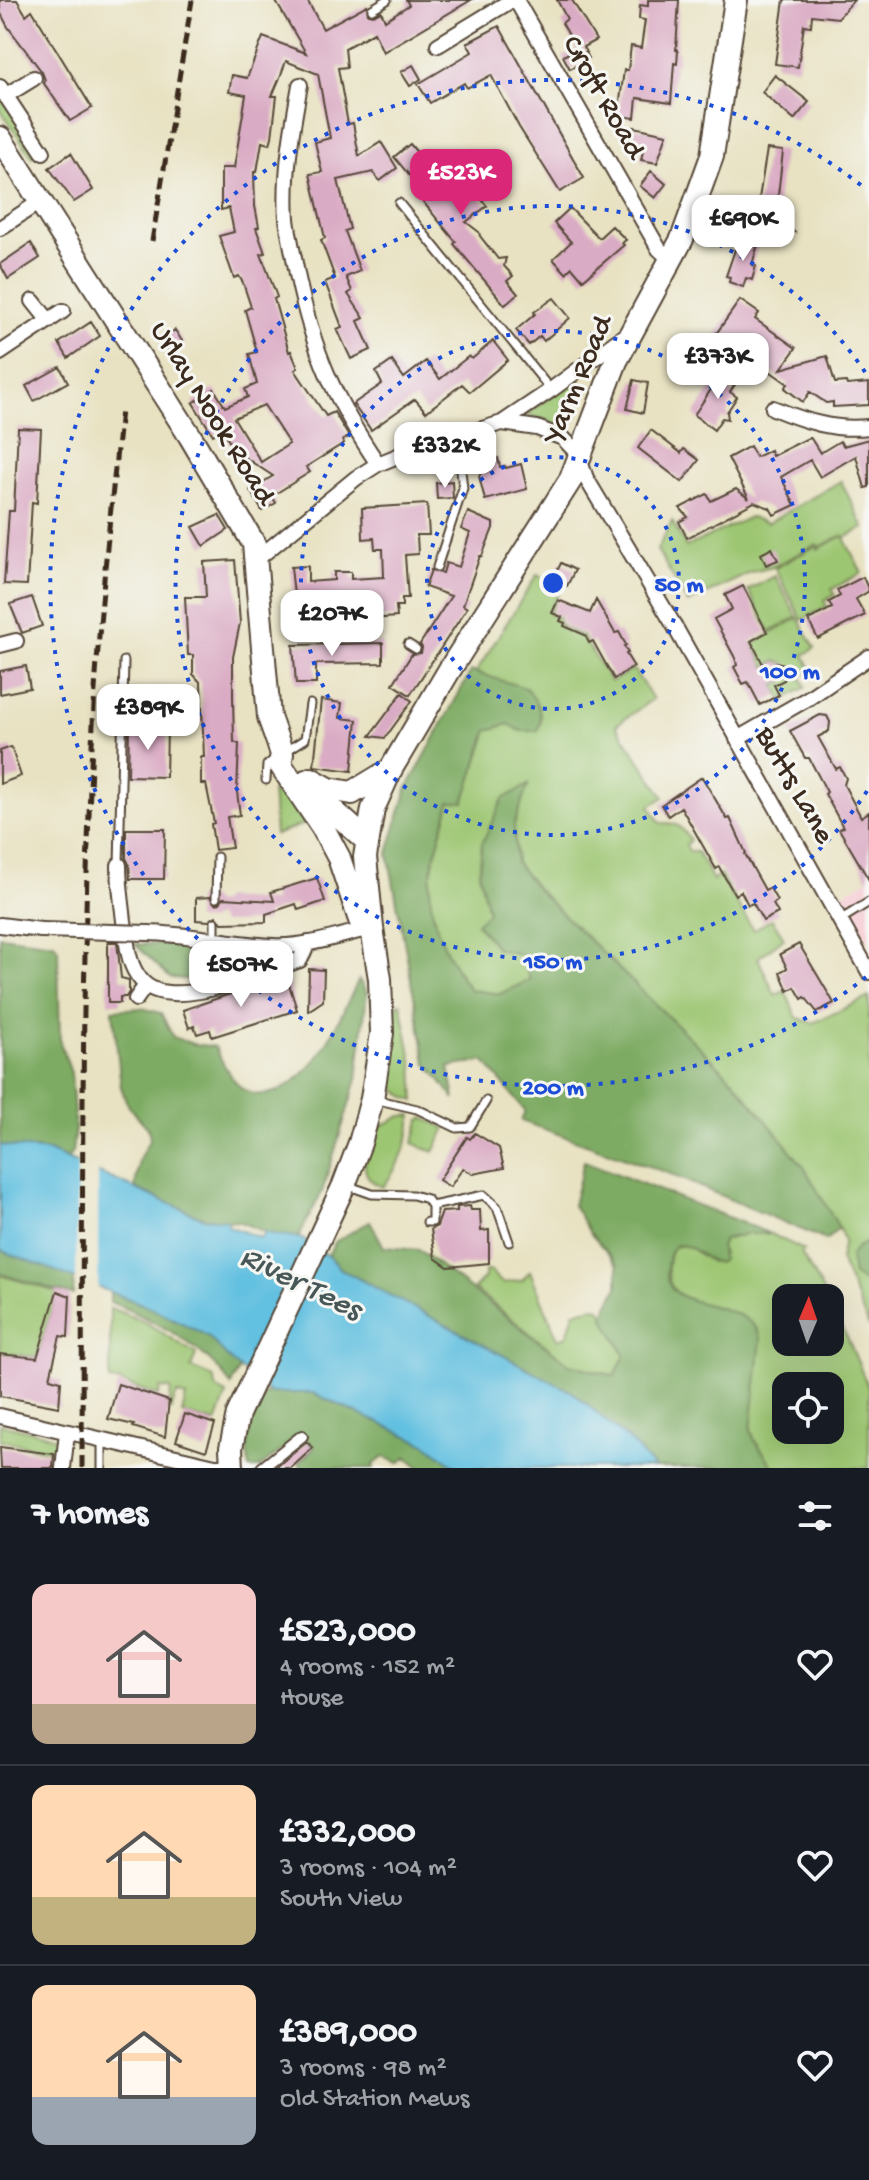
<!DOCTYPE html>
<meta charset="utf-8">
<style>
body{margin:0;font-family:"Gochi Hand",sans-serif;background:#20242c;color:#f1f3f6;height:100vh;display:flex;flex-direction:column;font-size:30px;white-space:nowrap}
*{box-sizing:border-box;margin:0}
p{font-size:26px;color:#9ea1a6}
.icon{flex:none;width:44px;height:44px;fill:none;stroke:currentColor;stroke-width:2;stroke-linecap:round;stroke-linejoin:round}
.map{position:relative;height:1468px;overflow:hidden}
.sheet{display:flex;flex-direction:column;background:#171b24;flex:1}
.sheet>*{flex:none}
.needle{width:52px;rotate:2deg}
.buttons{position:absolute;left:772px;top:1284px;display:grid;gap:16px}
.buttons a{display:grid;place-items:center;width:72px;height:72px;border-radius:16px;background:#171b24;box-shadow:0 8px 32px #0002;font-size:40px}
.price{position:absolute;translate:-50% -68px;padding:0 18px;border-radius:16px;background:#fff;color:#222;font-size:26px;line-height:52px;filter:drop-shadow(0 2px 4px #0008)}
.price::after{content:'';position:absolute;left:50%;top:48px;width:24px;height:18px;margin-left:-12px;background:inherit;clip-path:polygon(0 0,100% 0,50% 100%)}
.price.selected{background:#db2777;color:#fff}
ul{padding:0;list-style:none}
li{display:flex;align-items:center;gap:24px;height:200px;padding:0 32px}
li+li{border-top:2px solid #363941}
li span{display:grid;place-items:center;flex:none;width:224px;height:160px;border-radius:16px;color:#555}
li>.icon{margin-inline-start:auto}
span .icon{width:96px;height:96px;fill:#fffc;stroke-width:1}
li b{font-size:34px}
h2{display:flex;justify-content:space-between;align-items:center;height:96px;padding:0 32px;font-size:34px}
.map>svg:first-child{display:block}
.built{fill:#f6cfd6}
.green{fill:#9dc672;stroke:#6c7848;stroke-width:2;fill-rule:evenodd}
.forest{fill:#7eab64;stroke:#5c6a41;stroke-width:2}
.water{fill:#62c0e0;stroke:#4e757f;stroke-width:2}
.pier{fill:#e8e2c2}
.building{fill:#daabc4;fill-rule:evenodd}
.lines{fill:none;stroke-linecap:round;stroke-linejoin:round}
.service-casing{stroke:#554637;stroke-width:11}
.pedestrian-casing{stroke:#554637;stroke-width:14}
.minor-casing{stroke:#554637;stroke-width:18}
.primary-casing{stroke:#554637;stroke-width:26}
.service{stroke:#fff;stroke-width:7}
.pedestrian{stroke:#fff;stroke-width:10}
.minor{stroke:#fff;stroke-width:14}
.primary{stroke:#fff;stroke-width:22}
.rail{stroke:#3b2a1e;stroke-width:5;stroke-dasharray:12 6;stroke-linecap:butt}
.minor-bridge-casing{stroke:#554637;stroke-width:18;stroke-linecap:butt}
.minor-bridge{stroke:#fff;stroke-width:14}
.ring{fill:none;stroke:#1d4ed8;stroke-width:4;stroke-dasharray:4 8}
.labels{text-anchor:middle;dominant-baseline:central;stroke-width:6;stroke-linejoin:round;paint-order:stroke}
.street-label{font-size:30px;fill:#3b2a1e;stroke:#f6f6f2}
.water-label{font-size:32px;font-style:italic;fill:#475758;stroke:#f6f6f2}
.centre{fill:#1d4ed8;stroke:#f6f6f2;stroke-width:4}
.ring-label{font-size:24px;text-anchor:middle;font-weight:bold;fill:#1d4ed8;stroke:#f6f6f2;stroke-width:6;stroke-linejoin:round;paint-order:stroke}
</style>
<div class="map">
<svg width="869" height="1468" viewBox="0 0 869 1468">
<rect width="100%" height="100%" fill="#f6f6f2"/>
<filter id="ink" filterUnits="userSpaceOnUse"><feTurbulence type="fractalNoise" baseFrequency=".0125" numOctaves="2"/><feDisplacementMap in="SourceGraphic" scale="16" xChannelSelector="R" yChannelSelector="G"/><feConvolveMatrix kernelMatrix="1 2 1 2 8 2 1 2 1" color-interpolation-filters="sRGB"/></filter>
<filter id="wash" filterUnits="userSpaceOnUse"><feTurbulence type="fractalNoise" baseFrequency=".006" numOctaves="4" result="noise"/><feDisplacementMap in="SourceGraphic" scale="32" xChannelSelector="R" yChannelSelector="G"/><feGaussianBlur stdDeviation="1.8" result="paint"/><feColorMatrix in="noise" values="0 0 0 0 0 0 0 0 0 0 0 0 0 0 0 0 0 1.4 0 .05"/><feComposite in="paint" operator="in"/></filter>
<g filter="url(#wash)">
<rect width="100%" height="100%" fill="#e8e2c2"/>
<path class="built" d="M869,878v64l-29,-47z"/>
<path class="green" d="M0,92l38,61 -6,4 -32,-48z
M582,374l-19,55 -16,-9 -21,-5z
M841,481l23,47 -19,10 -2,-3 -24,12 -2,-3 -44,23 -21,5 -64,31 -31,-53 15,-29 14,26 64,-30 18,6z
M843,536l19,37 -30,16 3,6 -11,6 3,5 -25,14 -27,-52 41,-22 2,3z
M537,575l24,12 -12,27 10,4 -2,4 5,3 -1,2 21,9 29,46 22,-13 20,30 -37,26 48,72 -14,9 10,17c17,-1 21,3 30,17l-4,5 3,6 8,1 16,28 7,-5 33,55 19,-11 12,19 -26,20 17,37 10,-4 12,27 16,5 56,-26v330l-29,-67 4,-19 -5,-13 -35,-61 -70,-86 -197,-192 -21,-26 -2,-38 14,-40 -49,88 18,76 24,5 9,26 -30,14 -30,-4c-24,-35 -47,-77 -38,-122 4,-22 13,-44 18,-66h14l24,-72 21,-6 12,7 -10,-46 -35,-13z
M775,576l22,41 -27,15 -22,-42z
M798,618l17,30 -11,7 7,14 -10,8 5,10 -23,13 -8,-14 11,-6 2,-10 -3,-7 -9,-2 -11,6 -12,-23z
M272,791l15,9 17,24 -29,11z
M401,1003l12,62 2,36c-8,-3 -17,-7 -21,-15 -4,-11 3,-61 1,-79z
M412,1115c-2,26 -13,51 -29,72 -32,-12 -14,-39 -2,-61l20,-10z
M423,1118l23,10 -12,24 -21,-9 7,-22z
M745,1234h26l33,16 -3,3 26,45h-41v44h44v-38l18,35 21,50v79h-95l-20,-29 -3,-10 7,-99c-32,-40 -109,-9 -86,-83l14,-2 25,17 12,-8 -2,-6 3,-8zM786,1386h44v44h-44z
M485,1271h5l12,12 20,-3 8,-9 28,68 9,-3 7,-24 18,-5 8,1 25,47 -10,21 -46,-12 -95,-75 11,-12z
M0,1275l57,17 -20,66 -37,-6z
M110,1308l35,14 51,32 -5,14 22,9 4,12 10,5 -11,29 -34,-9 4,-17 -9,-3 -6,16h-2l2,-21 -11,-1 -1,8 -39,-14 -10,-1z
M0,1424l44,10 13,5 -1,13 -56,-12z"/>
<path class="forest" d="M471,671l55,17c10,11 20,29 11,43h-16l-12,-7 -21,6 -24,72h-14c-5,22 -14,44 -18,66 -9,44 13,87 38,122l30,4 30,-14 -9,-26 -24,-5 -21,-26 12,-11 -9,-39 3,-30 21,-44 25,-14 -14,40 2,38 21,26 197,192 70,86 35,61 -13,12 -161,-68 -144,-51 4,-11 -41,-49 -35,6 6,32 -29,-37 -38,-209 19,-64z
M0,936l54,7 4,6 2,93 11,31 4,56 -3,23 -5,7 -19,-8 -48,-6z
M135,944l83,2 67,8 1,3 -81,27 -2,-4 -33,-2z
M359,980l8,13 -10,86 -35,113 -24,46 -23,-2 -35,-14 -36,-4 -69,-30 4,-29 11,-20 -2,-11 -20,-22 -7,-19 -8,-77 29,-2 19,5 12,24 20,7 22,3c6,13 16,34 28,42 27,17 58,-10 74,-31 17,-23 28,-53 42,-78z
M584,1161l187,73h-26l-21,5 -3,9 1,12 -4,3c-16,-2 -23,-19 -42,-18 -7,5 -8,14 -9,22 -6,51 81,25 94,73l-10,89 3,10 20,29h-120l-21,-24 -59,-51 -232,-123 -14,-15 7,-13 35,-21 14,26 35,3 150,114 46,12 10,-21 -22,-39 15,-30v-21l-28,-32 -17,-28z
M869,1241v44l-16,-10 -3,-18 7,-10z
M0,1250l74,27 -1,18 -73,-21z
M110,1292l40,15 58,29 32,32 -9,17c-29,-41 -75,-64 -121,-83z
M267,1393h46l113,51 32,24h-38l-13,-11 -8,6 -15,-6 -11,8 1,3h-71l-5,-5 16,-15 -13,-13 -42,33h-10c-5,-28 2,-48 14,-73z"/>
<path class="water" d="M0,1145l48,6 155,67 24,2 1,6 33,12 4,-6c11,4 23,3 34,6 17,6 31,19 43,32l232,123 59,51 21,24h-196l-32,-24 -113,-51h-43l-38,-31 -24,-26 -58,-29 -150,-57z"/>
<path class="pier" d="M77,1160l21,8v123l-22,-9z"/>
<g id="blocks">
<path class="building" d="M0,0h17l9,15 6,-5 60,98 -22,13 -27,-39 2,-2 -3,-8 -34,-45 -8,-15z
M275,0h32l16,29 44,-24 1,9 5,1 8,-4 4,9 24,-15 -3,-5h65l-88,52 -9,-20 -29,16 2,19 -9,1 10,56 5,-1 6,33 22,-14 16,26 -17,13 -7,-9 -35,8 12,49 -5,2 15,40 -14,6 6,14 -4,3 16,24 -6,3 13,29 -20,9 -14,-30 5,-2 -17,-45 10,-4 -14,-38 4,-2 -15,-64 12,-2 -7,-30 15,-4 -12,-64 -32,-13 -7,19 -7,16h5l-5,41 -2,7 -8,-2 -5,30h-3l1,34 4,21 -3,1 9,25 -4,1 16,43 -3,2 15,53 2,-1 7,17 -3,2 31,46 8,-4 15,25 -6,3 1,3 -38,24 4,5 -38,24 4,7 -14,8 -12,-21 23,-14 -38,-25 -13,-21 -9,5 -20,-32 21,-14 11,18 23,-10 -3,-8 12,-5 -8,-30 8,-2 -12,-42 6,-3 -8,-24 -4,-7 -5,2 -15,-42 15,-4 -5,-24 -8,2v-42h13l12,-73 -17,-3 3,-17 15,3 16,-41 43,16zM264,405l25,39 -28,18 -27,-44z
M557,0h15l24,40 -13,7 6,11 -19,11 -7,-13 14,-7 -15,-26 5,-4z
M648,0h31l-3,50h2l-1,14 -3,-1 -3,40 -34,-5 -2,20 -17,-2 6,-46h4l3,-24 10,2 4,-28 -6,-1 1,-14 8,1z
M784,0h70l-16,18 -26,-3 -1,11 -7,-1 -6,42 -23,-3z
M499,26l85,152 -24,14 -41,-65 -28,-52 -24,13 -3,-5 -34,20 -12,-19 54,-32 -5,-9z
M413,65l8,14 -11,7 -9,-14z
M775,75l34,27 -15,18 -32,-28z
M634,127l33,7 -10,29 -16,-3 2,-9 -14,-3z
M410,144l25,30 5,-4 19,23 41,-25 6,12 -27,16 8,10 -21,16 13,10 1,4 18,23 8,-1 -2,8 9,10 -6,5 11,13 -13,11 -51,-61 2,-2 -42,-51 5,-4 -25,-30z
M767,149l16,2 -6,53 -14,1 31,27 -22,-3 -3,1 -1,8 -15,-2z
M71,153l22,37 -19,12 -25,-34z
M651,171l15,13 -11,14 -15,-12z
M570,208l29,30 13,-12 14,14 -4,3 2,2 -41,35 -11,-13 -6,6 -13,-14 18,-17 -17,-19z
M739,238l19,6 -6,21 4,1 -4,14 -6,-2 -3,9 -14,-5 1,-5 -4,-1z
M31,243l9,15 -32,21 -8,-15z
M554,298l16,20 -26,23 -4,-5 -11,9 -13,-15 19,-16 -1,-2z
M740,300l19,13 -4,6 41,29 -15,21 46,-13 8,27 11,-1 1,3 22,-2v22l-36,2v-5l-7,1 -16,-11 -7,10 -18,-14 3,-4 -54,-38 -15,21 -14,-10 15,-21 -4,-2z
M91,322l9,14 -32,22 -9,-15z
M175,330l9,14 -14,9 -9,-14z
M493,341l15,19 -38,32 -8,-8 -36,28 -11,-13 -44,31 -18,-26 29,-20 -6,-12 16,-11 12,17 22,-17 14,18 29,-23 3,3z
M60,367l8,15 -34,19 -8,-15z
M724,370l14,10 -8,12 7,5 -10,15 1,7 -6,-1 -8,12 -20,-15z
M634,380l14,3 -5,30 -16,-4z
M18,428l23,1 -4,74 -5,-1 -5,83 -23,-1 5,-73h5z
M651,430l30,23 3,-4 15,11 -17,22 -44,-34z
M810,437l10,16 20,-12 3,5 26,-7v48l-4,1 -9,-32 -36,21 -10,-17 -29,17 14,28 -21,10 -4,-7 -16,-6 -67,36 -8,-16 9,-5 -8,-9 27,-14 4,7 25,-12 13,10 -21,-41 22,-12 6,11 14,-7 2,6z
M498,458l2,9 5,-1 1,2 15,-4 6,25 -42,11 -6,-24 4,-5 -2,-9z
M452,481l1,17 -16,1 -1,-16z
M427,504l2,31h-12l1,19 -13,1 3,43h-6v8h-6l1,11 -71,5 -1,-19 -30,1 -4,-37 17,-1v16l26,-2v-8h17v7l33,-2 -1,-28h-8l-1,-11 -11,1 -1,-31z
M468,512l25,11v5l-11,28h-2l-17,49 4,3 -57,87 -17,-11 19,-30 9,-1 1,-5 -2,-4 31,-48 -26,-9 6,-17 12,3 3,-10 13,4 11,-34 -9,-4z
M219,515l9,15 -24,16 -11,-19z
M772,548l6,12 -12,5 -5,-11z
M235,560l5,63 -7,34v39l1,46 5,2 -2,48 3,23 -13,2 5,31 -17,2 -4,-26 3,-1 -8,-39h-5v-27h3l-3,-74 -8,-9v-19h-5l-3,-58h21l-2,-35z
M561,563l14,7 -8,16 -14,-7z
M863,577l6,14 -13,8 9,16 -47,24 -10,-19 24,-12 -3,-6 11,-6 -3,-6z
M743,586l24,46 -16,9 14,27 11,-6 13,3 -5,15 -10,5 5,10 -19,10 -12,-23 -5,2 -9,-17 3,-2 -2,-7 -21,-39 18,-10 -7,-14z
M32,597l10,29 -20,7 -12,-29z
M558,600l32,13 6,-13 19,33 4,-1 7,13 -2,1 4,7 -2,1 8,13 -20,12 -21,-38 -4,2 -4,-8 -21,-9 1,-3 -5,-2 2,-4 -10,-4z
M383,643v20l-67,1v20h-20l-3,-39z
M26,666l4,22 -30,6v-23z
M402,693l10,8 -27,37 -15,-2z
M321,700l21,3 -2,15 17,2 -5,51 -38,-5z
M820,715l7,1 3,6 -1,9 -11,6 18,32 4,-2 6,11 -2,7 17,32 8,-5v68l-30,-51 4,-2 -18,-33 2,-2 -18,-34h-4l-15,-27z
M129,726l38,1 -1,50 -38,-1z
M11,747l10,29 -21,8v-33z
M702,777l25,42 3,-1 16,35 -1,1 20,36 5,-2 7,13 -4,3 5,9 -15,8 -10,-18 -5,2 -7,-14 -6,4 -16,-28 -3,2 -35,-62 -13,9 -7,-11z
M126,829h39l-1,50h-34l-1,-15 -3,-6z
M317,878l8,23 -27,9 -2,-6 -30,10v8l-44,1 -6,-7 -7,5 -13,-1v-22l14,-1 5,7 5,-1 3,-5 51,3 -3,-9z
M108,942h9l4,36 8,2v12l-3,5h-6v6h-12z
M799,944l35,59 -17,9 -12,-15 -3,2 -7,-12 -7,4 -8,-19 7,-4 -7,-14z
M309,969l15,1 -1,31 -15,10z
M275,979l2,9 12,-4 8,26 -85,27 -2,-7 -13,4 -3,-8 -5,2 -6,-18z
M475,1133l24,15 5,20 -31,6 -10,-6 -13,19 -11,-7 28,-43 3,2z
M470,1206l1,4h9l1,21 8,-1v33l-41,4 -13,-9 -4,-29 6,-3 5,-14 15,-1v-4z
M57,1291l13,5 -2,41 -8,-1 -10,42 11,3 -2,26 -59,-11v-42l37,4z
M118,1384l51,17 -4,36 -32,-10 1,-2 -26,-6z
M185,1414l30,10 -9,27 -30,-10z
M307,1442l6,6 -22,20h-16z
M0,1447l54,7 -1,14h-52z"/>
</g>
</g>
<g filter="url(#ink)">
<use href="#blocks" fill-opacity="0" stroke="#554637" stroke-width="2"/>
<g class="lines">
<defs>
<path id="service" d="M372,9l15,-9
M399,203l152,187
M437,567l26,-79 -6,-52
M408,644l8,5
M286,751l19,-12 5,-35
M266,780l1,-15 9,-7
M119,865l5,-204
M216,898l1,-41
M840,920l29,-18
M215,938v-16
M374,1099l43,10 40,19 13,-1 16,-26
M346,1185l26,9 41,1 14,4 5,7v16h-5
M432,1206l52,-11 13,12 12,35
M102,1468v-28"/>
<path id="pedestrian" d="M262,1468l40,-32"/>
<path id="minor" d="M516,0l143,249 13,12
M438,45l74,-45
M300,85c-8,44 -16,89 -13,134 2,18 7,37 10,55 16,77 37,125 81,190
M0,87l43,65
M5,96l29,-18
M0,228l41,-27
M33,301l16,20
M0,353l63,-42
M773,408c32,13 61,23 96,19
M502,423l49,-33 77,-57
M257,559l99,-81 22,-14 34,-14 90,-27 35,5 26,10 14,15 9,25 89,149 194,345
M0,645l16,-4
M737,739l70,-40 62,-42
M119,865c0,19 3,37 5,56 3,20 3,43 17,59 28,35 122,-9 159,-20l8,-17
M0,925l41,5
M148,933c42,1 83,11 125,13 33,2 67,-11 99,-18
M136,999l10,-14
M0,1416l215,50h16
M63,1468l4,-36"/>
<path id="primary" d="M0,138l190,298 64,108 15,173 13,37 -2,10 43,64 16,30 21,62
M311,779l18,10 23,4 38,-23
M306,781l22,25 38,34
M232,1468l-1,-20 7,-34 106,-229 16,-42 12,-44 10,-66 -2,-54 -8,-51 -7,-71 8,-48 18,-40 59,-100 121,-190 45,-118 66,-122 30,-83 24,-156"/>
</defs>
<use href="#service" class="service-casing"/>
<use href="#pedestrian" class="pedestrian-casing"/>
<use href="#minor" class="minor-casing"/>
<use href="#primary" class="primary-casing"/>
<use href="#service" class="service"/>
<use href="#pedestrian" class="pedestrian"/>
<use href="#minor" class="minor"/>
<use href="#primary" class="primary"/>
<path class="rail" d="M152,241l40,-241
M82,1468c1,-254 -2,-509 12,-762 6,-99 17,-197 27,-296"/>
<defs>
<path id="minor-bridge" d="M41,930l107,3"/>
</defs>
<use href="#minor-bridge" class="minor-bridge-casing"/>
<use href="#minor-bridge" class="minor-bridge"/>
</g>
</g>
<g class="ring">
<circle cx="553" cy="583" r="126"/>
<circle cx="553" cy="583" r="252"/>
<path d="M867 791A377 377 0 1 1 867 375"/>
<path d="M866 977A503 503 0 1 1 866 189"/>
</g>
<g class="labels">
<g class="street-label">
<text transform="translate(602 98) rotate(60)">Croft Road</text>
<text transform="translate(580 380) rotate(-67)">Yarm Road</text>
<text transform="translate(211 414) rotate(58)">Urlay Nook Road</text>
<text transform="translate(793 786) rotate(60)">Butts Lane</text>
</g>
<g class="water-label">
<text transform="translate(300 1285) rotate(26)">River Tees</text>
</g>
</g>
<circle cx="553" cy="583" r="12" class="centre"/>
<g class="ring-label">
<text x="679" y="591">50 m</text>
<text x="790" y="678">100 m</text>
<text x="553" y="968">150 m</text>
<text x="553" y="1094">200 m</text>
</g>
</svg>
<div class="buttons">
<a><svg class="needle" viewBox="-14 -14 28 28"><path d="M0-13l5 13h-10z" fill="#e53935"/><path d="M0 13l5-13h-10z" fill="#9ea1a6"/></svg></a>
<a><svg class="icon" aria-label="locate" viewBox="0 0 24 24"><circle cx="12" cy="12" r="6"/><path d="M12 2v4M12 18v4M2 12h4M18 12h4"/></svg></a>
</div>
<b class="price selected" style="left:461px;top:217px">£523K</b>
<b class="price" style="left:743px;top:263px">£690K</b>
<b class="price" style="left:718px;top:401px">£373K</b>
<b class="price" style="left:445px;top:490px">£332K</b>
<b class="price" style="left:332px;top:658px">£207K</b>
<b class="price" style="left:148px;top:752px">£389K</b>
<b class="price" style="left:241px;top:1009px">£507K</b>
</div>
<section class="sheet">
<h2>7 homes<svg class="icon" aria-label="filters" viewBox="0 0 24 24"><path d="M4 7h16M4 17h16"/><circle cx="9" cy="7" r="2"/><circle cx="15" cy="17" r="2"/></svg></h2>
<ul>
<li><span style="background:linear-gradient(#f6c9c9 75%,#b9a48a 0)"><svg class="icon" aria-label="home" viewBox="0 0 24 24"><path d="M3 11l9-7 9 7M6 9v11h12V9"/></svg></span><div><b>£523,000</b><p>4 rooms · 152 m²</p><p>House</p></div><svg class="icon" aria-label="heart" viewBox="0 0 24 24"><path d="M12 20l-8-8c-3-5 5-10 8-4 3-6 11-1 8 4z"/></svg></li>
<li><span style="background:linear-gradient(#ffd9b3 70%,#c2b280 0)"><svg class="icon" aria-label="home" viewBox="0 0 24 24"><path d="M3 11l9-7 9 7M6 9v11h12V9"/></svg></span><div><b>£332,000</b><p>3 rooms · 104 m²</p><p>South View</p></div><svg class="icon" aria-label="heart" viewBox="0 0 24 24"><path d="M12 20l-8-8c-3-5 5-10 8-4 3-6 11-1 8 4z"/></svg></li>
<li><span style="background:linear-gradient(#ffd9b3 70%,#9aa5b1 0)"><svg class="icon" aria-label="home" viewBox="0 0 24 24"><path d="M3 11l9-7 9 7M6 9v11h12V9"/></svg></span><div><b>£389,000</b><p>3 rooms · 98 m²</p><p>Old Station Mews</p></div><svg class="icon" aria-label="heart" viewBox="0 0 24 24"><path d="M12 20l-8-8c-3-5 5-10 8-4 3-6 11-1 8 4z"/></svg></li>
</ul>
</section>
